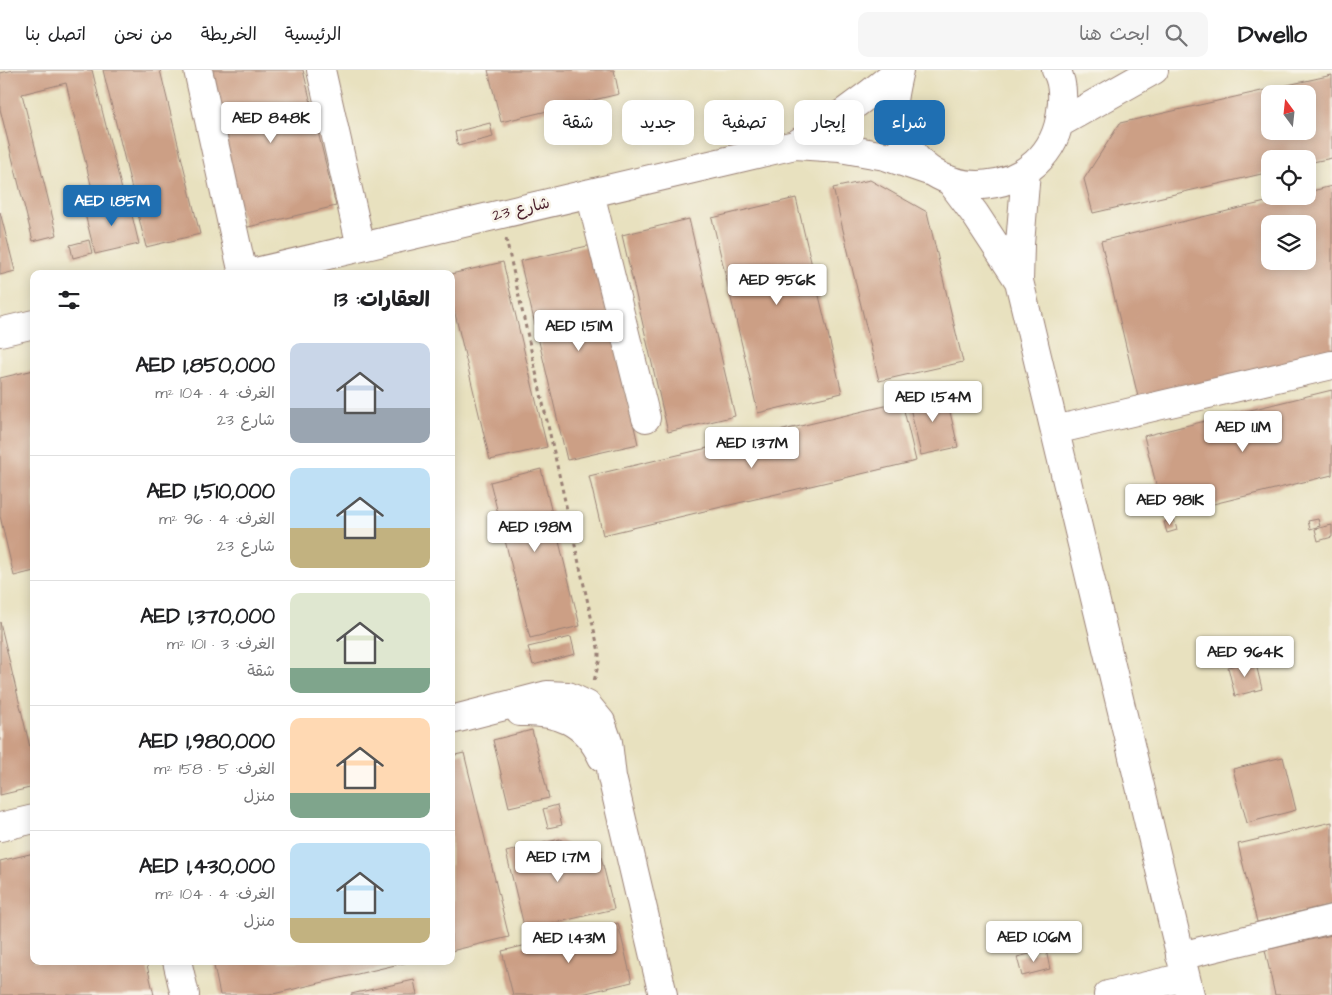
<!DOCTYPE html>
<html lang="ar">
<meta charset="utf-8">
<style>
body{margin:0;font-family:"Architects Daughter","Playpen Sans Arabic",sans-serif;background:#f6f6f6;color:#202124;direction:rtl;height:100vh;display:flex;flex-direction:column;font-size:19px;white-space:nowrap}
*{box-sizing:border-box;margin:0}
p{font-size:16px;color:#757577}
.icon{flex:none;width:28px;height:28px;fill:none;stroke:currentColor;stroke-width:2;stroke-linecap:round;stroke-linejoin:round}
.map{position:relative;flex:1;overflow:hidden;direction:ltr}
.sheet{position:absolute;left:30px;top:200px;width:425px;height:695px;display:flex;flex-direction:column;background:#fff;border-radius:10px;box-shadow:0 2px 12px #0003;direction:rtl}
.sheet>*{flex:none}
.banner{position:absolute;left:470px;top:30px;width:475px;height:45px;direction:rtl;display:flex;gap:10px}
.needle{width:32px;rotate:345deg}
.controls{position:absolute;left:1261px;top:15px;display:grid;gap:10px}
.controls a{display:grid;place-items:center;width:55px;height:55px;border-radius:10px;background:#fff;box-shadow:0 2px 12px #0003;font-size:25px}
.price{position:absolute;translate:-50% -42px;padding:0 11px;border-radius:5px;background:#fff;color:#222;font-size:16px;line-height:32px;filter:drop-shadow(0 1px 2px #0008)}
.price::after{content:'';position:absolute;left:50%;top:30px;width:15px;height:11px;margin-left:-8px;background:inherit;clip-path:polygon(0 0,100% 0,50% 100%)}
.price.selected{background:#1f6fb2;color:#fff}
ul{padding:0;list-style:none}
li{display:flex;align-items:center;gap:15px;height:125px;padding:0 25px}
li+li{border-top:1px solid #e0e0e0}
li span{display:grid;place-items:center;flex:none;width:140px;height:100px;border-radius:10px;color:#555}
li>.icon{margin-inline-start:auto}
span .icon{width:60px;height:60px;fill:#fffc;stroke-width:1}
li b{font-size:21px}
h2{display:flex;justify-content:space-between;align-items:center;height:60px;padding:0 25px;font-size:21px}
.tag{padding:0 18px;border-radius:10px;background:#fff;box-shadow:0 2px 12px #0003;font-size:18px;line-height:45px}
.tag.selected{background:#1f6fb2;color:#fff}
header{display:flex;align-items:center;gap:30px;box-sizing:border-box;height:70px;padding:0 25px;background:#fff;border-bottom:1px solid #e0e0e0}
header strong{font-size:24px}
nav{display:flex;gap:28px;margin-inline-start:auto;font-size:18px}
.search{width:350px;height:45px;background:#f6f6f6;display:flex;align-items:center;gap:12px;box-sizing:border-box;padding:0 18px;border-radius:10px;color:#757577;font-size:19px}
.map>svg:first-child{display:block}
.building{fill:#cc9f85;fill-rule:evenodd}
.lines{fill:none;stroke-linecap:round;stroke-linejoin:round}
.minor-casing{stroke:#998075;stroke-width:30}
.path{stroke:#998075;stroke-width:3;stroke-dasharray:4 4;stroke-linecap:butt}
.minor{stroke:#fff;stroke-width:28}
.labels{text-anchor:middle;dominant-baseline:central;stroke-width:5;stroke-linejoin:round;paint-order:stroke}
.street-label{font-size:16px;fill:#4a1f2b;stroke:#f7f3e8}
</style>
<header>
<strong>Dwello</strong>
<div class="search"><svg class="icon" aria-label="search" viewBox="0 0 24 24"><circle cx="10" cy="10" r="6"/><path d="M15 15l6 6"/></svg>ابحث هنا</div>
<nav><a>الرئيسية</a><a>الخريطة</a><a>من نحن</a><a>اتصل بنا</a></nav>
</header>
<div class="map">
<svg width="1332" height="925" viewBox="0 0 1332 925">
<rect width="100%" height="100%" fill="#f7f3e8"/>
<filter id="ink" filterUnits="userSpaceOnUse"><feTurbulence type="fractalNoise" baseFrequency=".02" numOctaves="2"/><feDisplacementMap in="SourceGraphic" scale="10" xChannelSelector="R" yChannelSelector="G"/><feConvolveMatrix kernelMatrix="1 2 1 2 8 2 1 2 1" color-interpolation-filters="sRGB"/></filter>
<filter id="wash" filterUnits="userSpaceOnUse"><feTurbulence type="fractalNoise" baseFrequency=".0096" numOctaves="4" result="noise"/><feDisplacementMap in="SourceGraphic" scale="20" xChannelSelector="R" yChannelSelector="G"/><feGaussianBlur stdDeviation="1.12" result="paint"/><feColorMatrix in="noise" values="0 0 0 0 0 0 0 0 0 0 0 0 0 0 0 0 0 1.4 0 .05"/><feComposite in="paint" operator="in"/></filter>
<g filter="url(#wash)">
<rect width="100%" height="100%" fill="#e8e1bf"/>
<g id="blocks">
<path class="building" d="M14,0h78l32,128 -28,7 -30,-122 -44,11 35,141 -24,6 -33,-132v-36z
M103,0h57l40,164 -54,13z
M206,0h97l33,136 -92,22z
M488,0h126l5,24 -118,28z
M1332,5v83l-24,5v-4h-38v13l-177,41 -9,-34 36,-56zM1270,24h38v37h-38z
M490,53l3,14 -35,9 -3,-14z
M870,110l57,32 36,150 -84,19 -46,-193z
M1332,116v169l-193,46 -38,-160 190,-45h17v-4zM1270,154h38v37h-38z
M796,128l46,195 -84,20 -46,-195z
M128,129l11,45 -44,10 -11,-44z
M0,142l15,59 -15,4z
M689,149l46,197 -67,16 -46,-197z
M89,170l3,13 -19,5 -3,-13z
M592,175l46,199 -71,16 -47,-199z
M503,192l44,185 -57,13 -39,-163v-23z
M34,300v201l-20,5 -14,-60v-138z
M945,320l13,57 -37,8 -13,-56z
M1332,320v85l-168,41 -20,-80z
M902,332l14,59 -313,74 -14,-59z
M541,399l39,157 -50,12 -40,-156z
M1174,449l3,11 -10,3 -3,-11z
M1318,449l2,7 -10,3 -2,-8z
M1332,455v12l-14,4 -3,-12z
M0,552l34,142v23l-34,8z
M571,567l4,17 -42,11 -5,-18z
M1255,590l7,29 -27,7 -7,-29z
M532,660l17,68 -40,9 -16,-67z
M464,683l45,184 -58,14v-195z
M1283,687l13,53 -49,13 -14,-54z
M557,735l5,20 -14,3 -5,-19z
M1332,752v82l-75,18 -19,-78z
M560,769l22,15 17,-5 15,60 -89,21 -19,-78z
M34,783v108h112l8,34h-154v-134z
M618,853l14,59 -54,13h-65l-11,-44z
M1332,865v60h-57l-10,-45z
M1046,880l4,19 -28,7 -5,-19z
M213,891h195v1l-139,33h-49z
M414,910l3,15h-66v-1z"/>
</g>
</g>
<g filter="url(#ink)">
<use href="#blocks" fill-opacity="0" stroke="#998075" stroke-width="1"/>
<g class="lines">
<defs>
<path id="minor" d="M198,0l45,204
M321,0l40,177
M899,0c-2,10 -7,28 -6,38 1,6 4,12 6,18 26,87 153,74 162,-15 2,-13 2,-29 -5,-41
M1060,53l94,-53
M795,75c37,-23 71,-47 104,-75
M1026,101l-6,73 -1,37 171,714
M951,112l24,32 44,67
M590,123l56,225
M247,204l548,-129 45,3 45,8 44,15
M0,262l34,-8
M1055,360l277,-65
M520,642c39,-1 65,9 82,45
M451,650l96,-25 21,1 19,9 14,17 7,20 4,35 51,218
M0,757l34,-8
M1180,886l152,-37
M177,891l8,34
M1108,925l77,-18"/>
</defs>
<use href="#minor" class="minor-casing"/>
<path class="path" d="M506,169l93,413v10l-5,19"/>
<use href="#minor" class="minor"/>
</g>
</g>
<g class="labels">
<g class="street-label">
<text transform="translate(521 139) rotate(-13)">شارع 23</text>
</g>
</g>
</svg>
<div class="controls">
<a><svg class="needle" viewBox="-14 -14 28 28"><path d="M0-13l5 13h-10z" fill="#e53935"/><path d="M0 13l5-13h-10z" fill="#757577"/></svg></a>
<a><svg class="icon" aria-label="locate" viewBox="0 0 24 24"><circle cx="12" cy="12" r="6"/><path d="M12 2v4M12 18v4M2 12h4M18 12h4"/></svg></a>
<a><svg class="icon" aria-label="layers" viewBox="0 0 24 24"><path d="M12 4l9 5-9 5-9-5zM3 14l9 5 9-5"/></svg></a>
</div>
<b class="price" style="left:271px;top:74px">AED 848K</b>
<b class="price selected" style="left:112px;top:157px">AED 1.85M</b>
<b class="price" style="left:777px;top:236px">AED 956K</b>
<b class="price" style="left:579px;top:282px">AED 1.51M</b>
<b class="price" style="left:933px;top:353px">AED 1.54M</b>
<b class="price" style="left:1243px;top:383px">AED 1.1M</b>
<b class="price" style="left:752px;top:399px">AED 1.37M</b>
<b class="price" style="left:1170px;top:456px">AED 981K</b>
<b class="price" style="left:535px;top:483px">AED 1.98M</b>
<b class="price" style="left:1245px;top:608px">AED 964K</b>
<b class="price" style="left:558px;top:813px">AED 1.7M</b>
<b class="price" style="left:1034px;top:893px">AED 1.06M</b>
<b class="price" style="left:569px;top:894px">AED 1.43M</b>
<div class="banner">
<a class="tag selected">شراء</a>
<a class="tag">إيجار</a>
<a class="tag">تصفية</a>
<a class="tag">جديد</a>
<a class="tag">شقة</a>
</div>
<section class="sheet">
<h2>العقارات: 13<svg class="icon" aria-label="filters" viewBox="0 0 24 24"><path d="M4 7h16M4 17h16"/><circle cx="9" cy="7" r="2"/><circle cx="15" cy="17" r="2"/></svg></h2>
<ul>
<li><span style="background:linear-gradient(#c9d6e8 65%,#9aa5b1 0)"><svg class="icon" aria-label="home" viewBox="0 0 24 24"><path d="M3 11l9-7 9 7M6 9v11h12V9"/></svg></span><div><b>AED 1,850,000</b><p>الغرف: 4 · 104 m²</p><p>شارع 23</p></div></li>
<li><span style="background:linear-gradient(#bfe0f5 60%,#c2b280 0)"><svg class="icon" aria-label="home" viewBox="0 0 24 24"><path d="M3 11l9-7 9 7M6 9v11h12V9"/></svg></span><div><b>AED 1,510,000</b><p>الغرف: 4 · 96 m²</p><p>شارع 23</p></div></li>
<li><span style="background:linear-gradient(#dfe7d0 75%,#7fa58c 0)"><svg class="icon" aria-label="home" viewBox="0 0 24 24"><path d="M3 11l9-7 9 7M6 9v11h12V9"/></svg></span><div><b>AED 1,370,000</b><p>الغرف: 3 · 101 m²</p><p>شقة</p></div></li>
<li><span style="background:linear-gradient(#ffd9b3 75%,#7fa58c 0)"><svg class="icon" aria-label="home" viewBox="0 0 24 24"><path d="M3 11l9-7 9 7M6 9v11h12V9"/></svg></span><div><b>AED 1,980,000</b><p>الغرف: 5 · 158 m²</p><p>منزل</p></div></li>
<li><span style="background:linear-gradient(#bfe0f5 75%,#c2b280 0)"><svg class="icon" aria-label="home" viewBox="0 0 24 24"><path d="M3 11l9-7 9 7M6 9v11h12V9"/></svg></span><div><b>AED 1,430,000</b><p>الغرف: 4 · 104 m²</p><p>منزل</p></div></li>
</ul>
</section>
</div>
